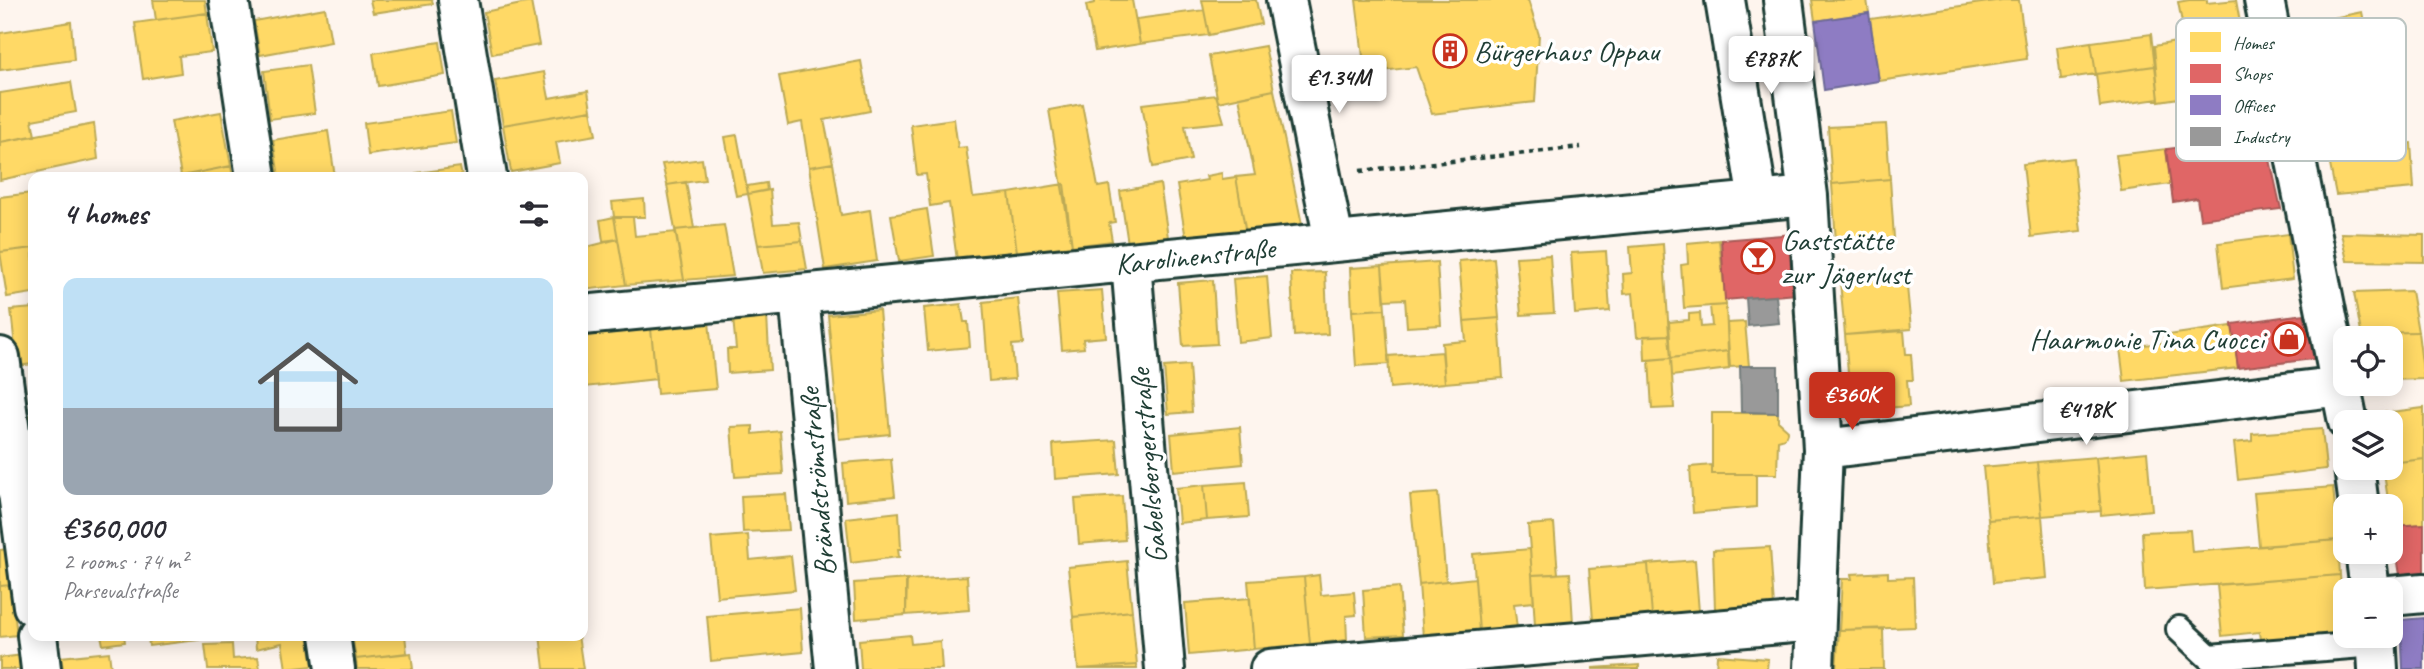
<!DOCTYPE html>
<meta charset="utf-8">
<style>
body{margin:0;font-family:Caveat,sans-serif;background:#f2f2f3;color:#2b2b33;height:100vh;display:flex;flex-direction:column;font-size:26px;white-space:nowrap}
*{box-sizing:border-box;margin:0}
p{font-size:23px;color:#7c7c81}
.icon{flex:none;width:38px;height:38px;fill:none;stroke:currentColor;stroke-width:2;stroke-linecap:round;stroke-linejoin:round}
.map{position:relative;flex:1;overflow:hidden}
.sheet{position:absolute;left:28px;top:172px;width:560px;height:469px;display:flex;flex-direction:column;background:#fff;border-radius:14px;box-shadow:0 4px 18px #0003}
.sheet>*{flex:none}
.fabs{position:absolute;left:2333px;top:326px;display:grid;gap:14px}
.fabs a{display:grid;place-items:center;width:70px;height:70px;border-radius:14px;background:#fff;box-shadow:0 4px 18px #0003;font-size:35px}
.price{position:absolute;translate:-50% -60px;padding:0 16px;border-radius:7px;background:#fff;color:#222;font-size:23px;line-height:46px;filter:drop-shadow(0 2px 4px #0008)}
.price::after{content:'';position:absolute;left:50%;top:42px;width:21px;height:16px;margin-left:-10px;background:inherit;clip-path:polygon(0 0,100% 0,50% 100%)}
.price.on{background:#c8321e;color:#fff}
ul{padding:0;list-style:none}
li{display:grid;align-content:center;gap:14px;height:371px;padding:0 35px}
li span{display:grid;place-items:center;height:217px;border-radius:14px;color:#555}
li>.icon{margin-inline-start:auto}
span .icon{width:126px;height:126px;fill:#fffc;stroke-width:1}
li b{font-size:30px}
h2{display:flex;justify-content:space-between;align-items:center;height:84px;padding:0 35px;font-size:30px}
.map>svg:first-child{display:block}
.homes{fill:#ffd966;stroke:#bcaa57;stroke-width:2}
.shops{fill:#e06666;stroke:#a65a57;stroke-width:2}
.offices{fill:#8e7cc3;stroke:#6d6998;stroke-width:2}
.industry{fill:#999;stroke:#747d7b;stroke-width:2}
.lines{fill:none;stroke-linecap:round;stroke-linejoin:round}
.lane-casing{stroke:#1f3d34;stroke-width:30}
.street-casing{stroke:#1f3d34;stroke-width:44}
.path{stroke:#1f3d34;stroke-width:4.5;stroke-dasharray:5 5;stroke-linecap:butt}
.lane{stroke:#fff;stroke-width:24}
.street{stroke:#fff;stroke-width:38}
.labels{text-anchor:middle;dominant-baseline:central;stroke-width:7;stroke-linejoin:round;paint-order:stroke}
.poi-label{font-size:30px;fill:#1f3d34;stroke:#fff;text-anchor:start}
.street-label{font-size:30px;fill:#1f3d34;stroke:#fff}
.key{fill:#fff;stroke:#bcc5c2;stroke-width:2}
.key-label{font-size:19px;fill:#1f3d34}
</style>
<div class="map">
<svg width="2424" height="669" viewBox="0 0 2424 669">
<rect width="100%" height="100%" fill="#fef5ee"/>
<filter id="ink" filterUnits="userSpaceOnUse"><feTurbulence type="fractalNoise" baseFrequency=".0143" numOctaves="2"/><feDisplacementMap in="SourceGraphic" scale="14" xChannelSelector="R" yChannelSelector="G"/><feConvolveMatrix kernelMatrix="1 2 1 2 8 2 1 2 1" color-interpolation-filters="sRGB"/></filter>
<g filter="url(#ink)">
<path class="homes" d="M153,0h52l2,13 -51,7z
M370,0h62l1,4 -60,9z
M1095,0h37l8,44 -45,7 -9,-46 9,-2z
M1202,0h54l5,24 -52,11z
M1356,0h172l11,35 -4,67 -103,12 -16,-47 -51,6z
M1812,0h55l2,13 -54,8z
M2002,0h17l8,59 -148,22 -9,-62z
M2189,0h18v3l29,-3 9,50 -47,11 -7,-29 -7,1 -6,-31z
M531,2l8,43 -47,9 -8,-42z
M325,8l6,34 -71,13 -6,-34z
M1204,10l5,25 -69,9 -4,-25z
M2362,12l19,92 -63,13 -19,-92z
M207,13l5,39 -33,4 2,17 -38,6 -8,-56z
M71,22l3,38 -74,10v-37z
M2151,34l4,32 -59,8 -5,-32z
M2192,39l13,55 -46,7 -5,-55z
M440,42l5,33 -67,11 -5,-33z
M2091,42l5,32 -35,5 -4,-32z
M1265,46l9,44 -56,12 -9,-46z
M861,61l9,50 -46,9 9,43 -24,4 -7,-45 -14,3 -9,-49z
M308,65l7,48 -45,6 -6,-48z
M2155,66l4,33 -59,8 -4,-33z
M544,72l5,26 39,-7 3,19 -88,15 -8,-44z
M71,82l5,30 -44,8 3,16 -35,6v-49z
M1274,90l29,139 -57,5 -10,-57 19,-2 -16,-78z
M1216,95l8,27 -39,4 6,34 -38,7 -11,-63z
M1082,104l16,83 11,-2 6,37 -6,1 3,18 -40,5 -23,-136z
M591,110l5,25 -40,7 4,21 -49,9 -8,-47z
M451,111l5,32 -88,12 -4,-32z
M221,112l10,54 -50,10 -10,-55z
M954,119l4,29 8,-1 7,50 36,-4 8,59 -60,8 -8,-57 -19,3 -4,-32 -9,1 -6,-50z
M94,124l4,35 -98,21v-38z
M1886,124l4,55 -58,5 -4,-57z
M328,131l7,46h-56l-6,-37z
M737,135l11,59 -12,2 -11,-59z
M2411,143l3,45 -78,7 -9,-45z
M2166,149l5,35 -50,7 -5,-36z
M2073,158l8,73 -50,6 -8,-73z
M702,159l3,21 -38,5 -5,-21z
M833,163l8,52 29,-5 7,51 -52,8 -16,-102z
M231,166l2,11h-51l-1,-1z
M460,167l2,10h-45l-1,-4z
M1222,173v6l14,-2 10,57 -60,5 -9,-54 30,-5 -1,-4z
M1890,179l4,59 -58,4 -4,-58z
M686,182l8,46 -19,2 -8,-45z
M766,183l1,7 -19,4 -1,-8z
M31,184h2v64l-33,4v-55l32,-4z
M1064,184l8,62 -55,6 -8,-59z
M1160,184l8,53 -40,7 -8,-53z
M770,190l3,34 26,-2 3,19 -44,4 -10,-51z
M644,199l1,18h-31l-2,-15z
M927,209l7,47 -35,5 -8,-46z
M614,217h19l2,19 41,-4 8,48 -58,5z
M614,217l4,22 -15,2 -3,-21z
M724,225l9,51 -49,4 -9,-50z
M2341,233l83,2v27l-77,-1z
M2288,234l5,45 -70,9 -5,-45z
M618,239l8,46 -43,5v-42z
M1719,240l7,65 -42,3 -3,-43 7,-1 -1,-21z
M802,241l5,28 -44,4 -5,-28z
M1663,244l6,91 -32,2 -4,-44 -9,1 -1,-20 9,-1 -2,-26z
M33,248v45l-26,4 -7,-45z
M1606,251l4,60 -35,3 -4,-61z
M1550,255l4,58 -33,2 -5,-58z
M1494,258l5,60 -35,3 -5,-60z
M1437,262l4,63 -34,2 -2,-28 -20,1 -3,-34z
M1382,266l3,43 -33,2 -2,-43z
M1325,272l3,62 -34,2 -3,-63z
M1267,276l5,62 -34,4 -5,-63z
M1906,276l5,53 -66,6 -5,-53z
M1213,280l4,64 -34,2 -5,-63z
M1102,290l4,47 -23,2 1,9 -22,2 -5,-57z
M2411,291l7,41 -57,1 -7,-40z
M1018,298l5,46 -11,1 3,34 -26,2 -6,-79z
M961,304l3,18h4l2,25 -42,4 -4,-43z
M1726,305l2,46 -57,7 -2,-36 20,-2v-6l11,-1 1,14 11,-1 -2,-20z
M33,308v56l-16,2 -6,-56z
M1385,309l4,55 -33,2 -4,-55z
M879,310l11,124 -51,5 -11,-124z
M767,316l3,54 -42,3 -1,-24h9l-3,-31z
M1499,318l4,60 -58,5 -3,-40 24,-2 -2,-20z
M709,322l7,67 -59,5 -6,-65z
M1745,322l4,44 -19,1 -3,-44z
M2232,326l6,42 -114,13 -4,-33 49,-6 -1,-7z
M651,329l5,50 -71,8 -2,-51z
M1904,331l2,23h5l2,26h-6l2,26 -58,5 -6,-76z
M2418,332l6,47 -34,1v-42h-28l-1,-5z
M1669,335l2,23 -26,2 -1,-24z
M1728,351l1,18 -57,7 -1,-18z
M1442,352l3,31 -55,5 -2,-32z
M1671,358l3,50 -22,1 -3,-49z
M1189,365l3,47 -24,2 -4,-47z
M2424,408v51l-34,4v-41h-14l-2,-8z
M1712,413h66v8l10,9 -3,8 -7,2 -1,34h-65z
M33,415v50l-7,-49z
M753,426v8l27,-3 3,43 -48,3 -4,-50z
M1240,427l3,37 -69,7 -3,-37z
M2322,429l4,40 -88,11 -4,-37 18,-2v-7z
M1116,440l3,34 -64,5 -2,-35z
M2147,452l5,58 -51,5 -5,-58z
M2096,457l5,54 -59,5 -5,-54z
M891,459l4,37 -49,5 -3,-38z
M2424,459v65l-32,2 -9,-59h7v-4z
M2037,462l5,54 -54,4 -5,-53z
M1712,465v9h44v33l-63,6 -3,-46z
M1246,482l3,35 -42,3 -3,-35z
M1204,485l3,35 -28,3 -3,-35z
M2333,487l5,53 -79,6 -5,-53z
M1438,493l8,88 -27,3 -9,-89z
M786,494l3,36 -46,2 -2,-36z
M1122,496l3,44 -46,4 -4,-45z
M899,512l2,37h-3l1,8 -48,6 -5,-45z
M2042,516l5,62 -54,5 -5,-63z
M1554,523l4,51 -26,1 -4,-50z
M2190,530l2,22 146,-12 2,35 -195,15 -3,-58z
M748,535l2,25 41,-4 4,34 -78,7 -6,-59z
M1770,547l4,60 -59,3 -2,-60z
M7,549l4,36 -11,1v-36z
M1530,549l4,53 -20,2 3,24 -38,3 -6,-77z
M1695,560l4,52 -47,4 -4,-52z
M1127,561l5,50 -59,6 -5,-50z
M1648,564l4,52 -59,4 -4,-51z
M1888,572v6l25,-1 2,50 -76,3 3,-51h10l-1,-5z
M1570,573l3,50 -38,3 -3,-51z
M1319,575l2,20 33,-3 2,23 -10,1 1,24 -37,4 -6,-67z
M2340,575l5,60 -84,12 -2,-15 -37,4 -5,-51z
M967,576l2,34 -63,5v-35z
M1304,577l6,67 -56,5 -6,-68z
M1475,578l4,53 -56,6 -4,-53z
M907,579l-1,36 -50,4 -2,-36z
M11,585l6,50 -17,2v-51z
M1399,587l4,48 -37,2 -3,-47z
M1250,598l4,51 -65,6 -4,-52z
M800,608l3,44 -92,9 -4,-45z
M1132,611l5,54 -59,4 -5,-52z
M1883,629l1,40h-48l3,-39z
M101,635h23l1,7 -22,3z
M148,635h50l1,5 -50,6z
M255,635h53l5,31 -27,3 -4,-26 -26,6z
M352,635h53l2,18 -51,6z
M540,635h38l5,34h-39z
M910,635l1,9 29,-3 2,28h-81l-2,-29z
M232,644l1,15 25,-2 2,12h-52l-3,-24z
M109,652l2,17h-48l-2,-12z
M411,653l2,16h-56l-1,-10z
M23,655l1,14h-24v-11z
M1717,655l51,4 -1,10h-51z
M1137,665v4h-57z
M1639,665v4h-46v-1z"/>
<path class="shops" d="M2265,137l16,72 -81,10 -3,-21 -24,4 -7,-53z
M1793,234l4,60 -72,6 -4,-60z
M2304,314l10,45 -76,9 -6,-44z
M2424,524v50l-24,1 -8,-49z"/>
<path class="offices" d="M1869,13l10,68 -55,9 -9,-69z
M2424,618v51h-21l-2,-49z"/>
<path class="industry" d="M1776,296l3,27 -31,3 -2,-28z
M1740,366h38v47l-37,-1z"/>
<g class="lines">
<defs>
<path id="lane" d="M2179,629l30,28 167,-13"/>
<path id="street" d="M229,0l27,177
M458,0l29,177
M1286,0l48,241
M1725,0l33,201
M1783,0l25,196 15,253 -9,220
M2264,0l84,422
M1131,263l34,406
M799,296l36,373
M583,315l1225,-119
M0,357l33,249
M1823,449l519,-63
M2354,467l5,39
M2365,551l5,39
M2390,596l34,-3
M37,635l4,34
M330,635l5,34
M2376,635l2,34
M1270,669l546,-48"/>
</defs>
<use href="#lane" class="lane-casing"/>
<use href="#street" class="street-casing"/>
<path class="path" d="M1360,171l221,-24"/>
<use href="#lane" class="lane"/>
<use href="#street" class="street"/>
</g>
</g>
<defs>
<symbol id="building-ring" viewBox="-11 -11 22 22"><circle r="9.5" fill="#fff" stroke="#c8321e" stroke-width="1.5"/><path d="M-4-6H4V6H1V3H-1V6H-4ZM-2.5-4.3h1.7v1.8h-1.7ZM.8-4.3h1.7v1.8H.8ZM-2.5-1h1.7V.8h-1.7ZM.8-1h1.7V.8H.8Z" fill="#c8321e"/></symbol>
<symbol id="bar-ring" viewBox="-11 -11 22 22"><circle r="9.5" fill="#fff" stroke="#c8321e" stroke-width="1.5"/><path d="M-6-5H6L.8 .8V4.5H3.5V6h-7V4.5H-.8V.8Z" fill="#c8321e"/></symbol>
<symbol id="shop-ring" viewBox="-11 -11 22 22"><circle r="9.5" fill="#fff" stroke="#c8321e" stroke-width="1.5"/><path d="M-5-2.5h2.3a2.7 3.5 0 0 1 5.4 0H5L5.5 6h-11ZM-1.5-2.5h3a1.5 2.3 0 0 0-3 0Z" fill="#c8321e"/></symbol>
</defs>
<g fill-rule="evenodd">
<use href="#building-ring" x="1431" y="32" width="38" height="38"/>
<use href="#bar-ring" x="1739" y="238" width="38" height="38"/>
<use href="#shop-ring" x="2270" y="320" width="38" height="38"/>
</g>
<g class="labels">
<g class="poi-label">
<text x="1474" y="51">Bürgerhaus Oppau</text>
<text x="1782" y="240">Gaststätte<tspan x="1782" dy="34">zur Jägerlust</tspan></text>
<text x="2264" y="339" text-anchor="end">Haarmonie Tina Cuocci</text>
</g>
<g class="street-label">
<text transform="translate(1195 256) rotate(-6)">Karolinenstraße</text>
<text transform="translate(1148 466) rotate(-95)">Gabelsbergerstraße</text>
<text transform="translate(817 482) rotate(-95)">Brändströmstraße</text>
</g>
</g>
<rect x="2176" y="18" width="230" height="143" rx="10" class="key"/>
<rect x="2190" y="32" width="31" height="20" fill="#ffd966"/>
<rect x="2190" y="64" width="31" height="19" fill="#e06666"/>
<rect x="2190" y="95" width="31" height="20" fill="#8e7cc3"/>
<rect x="2190" y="127" width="31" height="19" fill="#999"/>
<g class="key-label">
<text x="2233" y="49">Homes</text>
<text x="2233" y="80">Shops</text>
<text x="2233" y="112">Offices</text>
<text x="2233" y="143">Industry</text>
</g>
</svg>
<div class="fabs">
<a><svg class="icon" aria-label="locate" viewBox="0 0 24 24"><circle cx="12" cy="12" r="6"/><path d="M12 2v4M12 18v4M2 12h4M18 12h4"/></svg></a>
<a><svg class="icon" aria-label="layers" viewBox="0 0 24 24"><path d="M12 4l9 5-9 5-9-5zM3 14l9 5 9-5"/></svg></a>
<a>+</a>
<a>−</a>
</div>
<b class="price" style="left:1771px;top:96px">€787K</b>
<b class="price" style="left:1339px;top:115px">€1.34M</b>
<b class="price on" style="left:1852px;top:432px">€360K</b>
<b class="price" style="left:2086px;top:447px">€418K</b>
<section class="sheet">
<h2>4 homes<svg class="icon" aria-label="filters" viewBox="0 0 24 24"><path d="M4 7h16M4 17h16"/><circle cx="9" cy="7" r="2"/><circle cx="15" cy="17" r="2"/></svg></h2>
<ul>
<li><span style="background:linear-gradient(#bfe0f5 60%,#9aa5b1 0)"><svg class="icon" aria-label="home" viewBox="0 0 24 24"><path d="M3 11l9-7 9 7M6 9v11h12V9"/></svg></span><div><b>€360,000</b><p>2 rooms · 74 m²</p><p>Parsevalstraße</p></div></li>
</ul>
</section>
</div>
